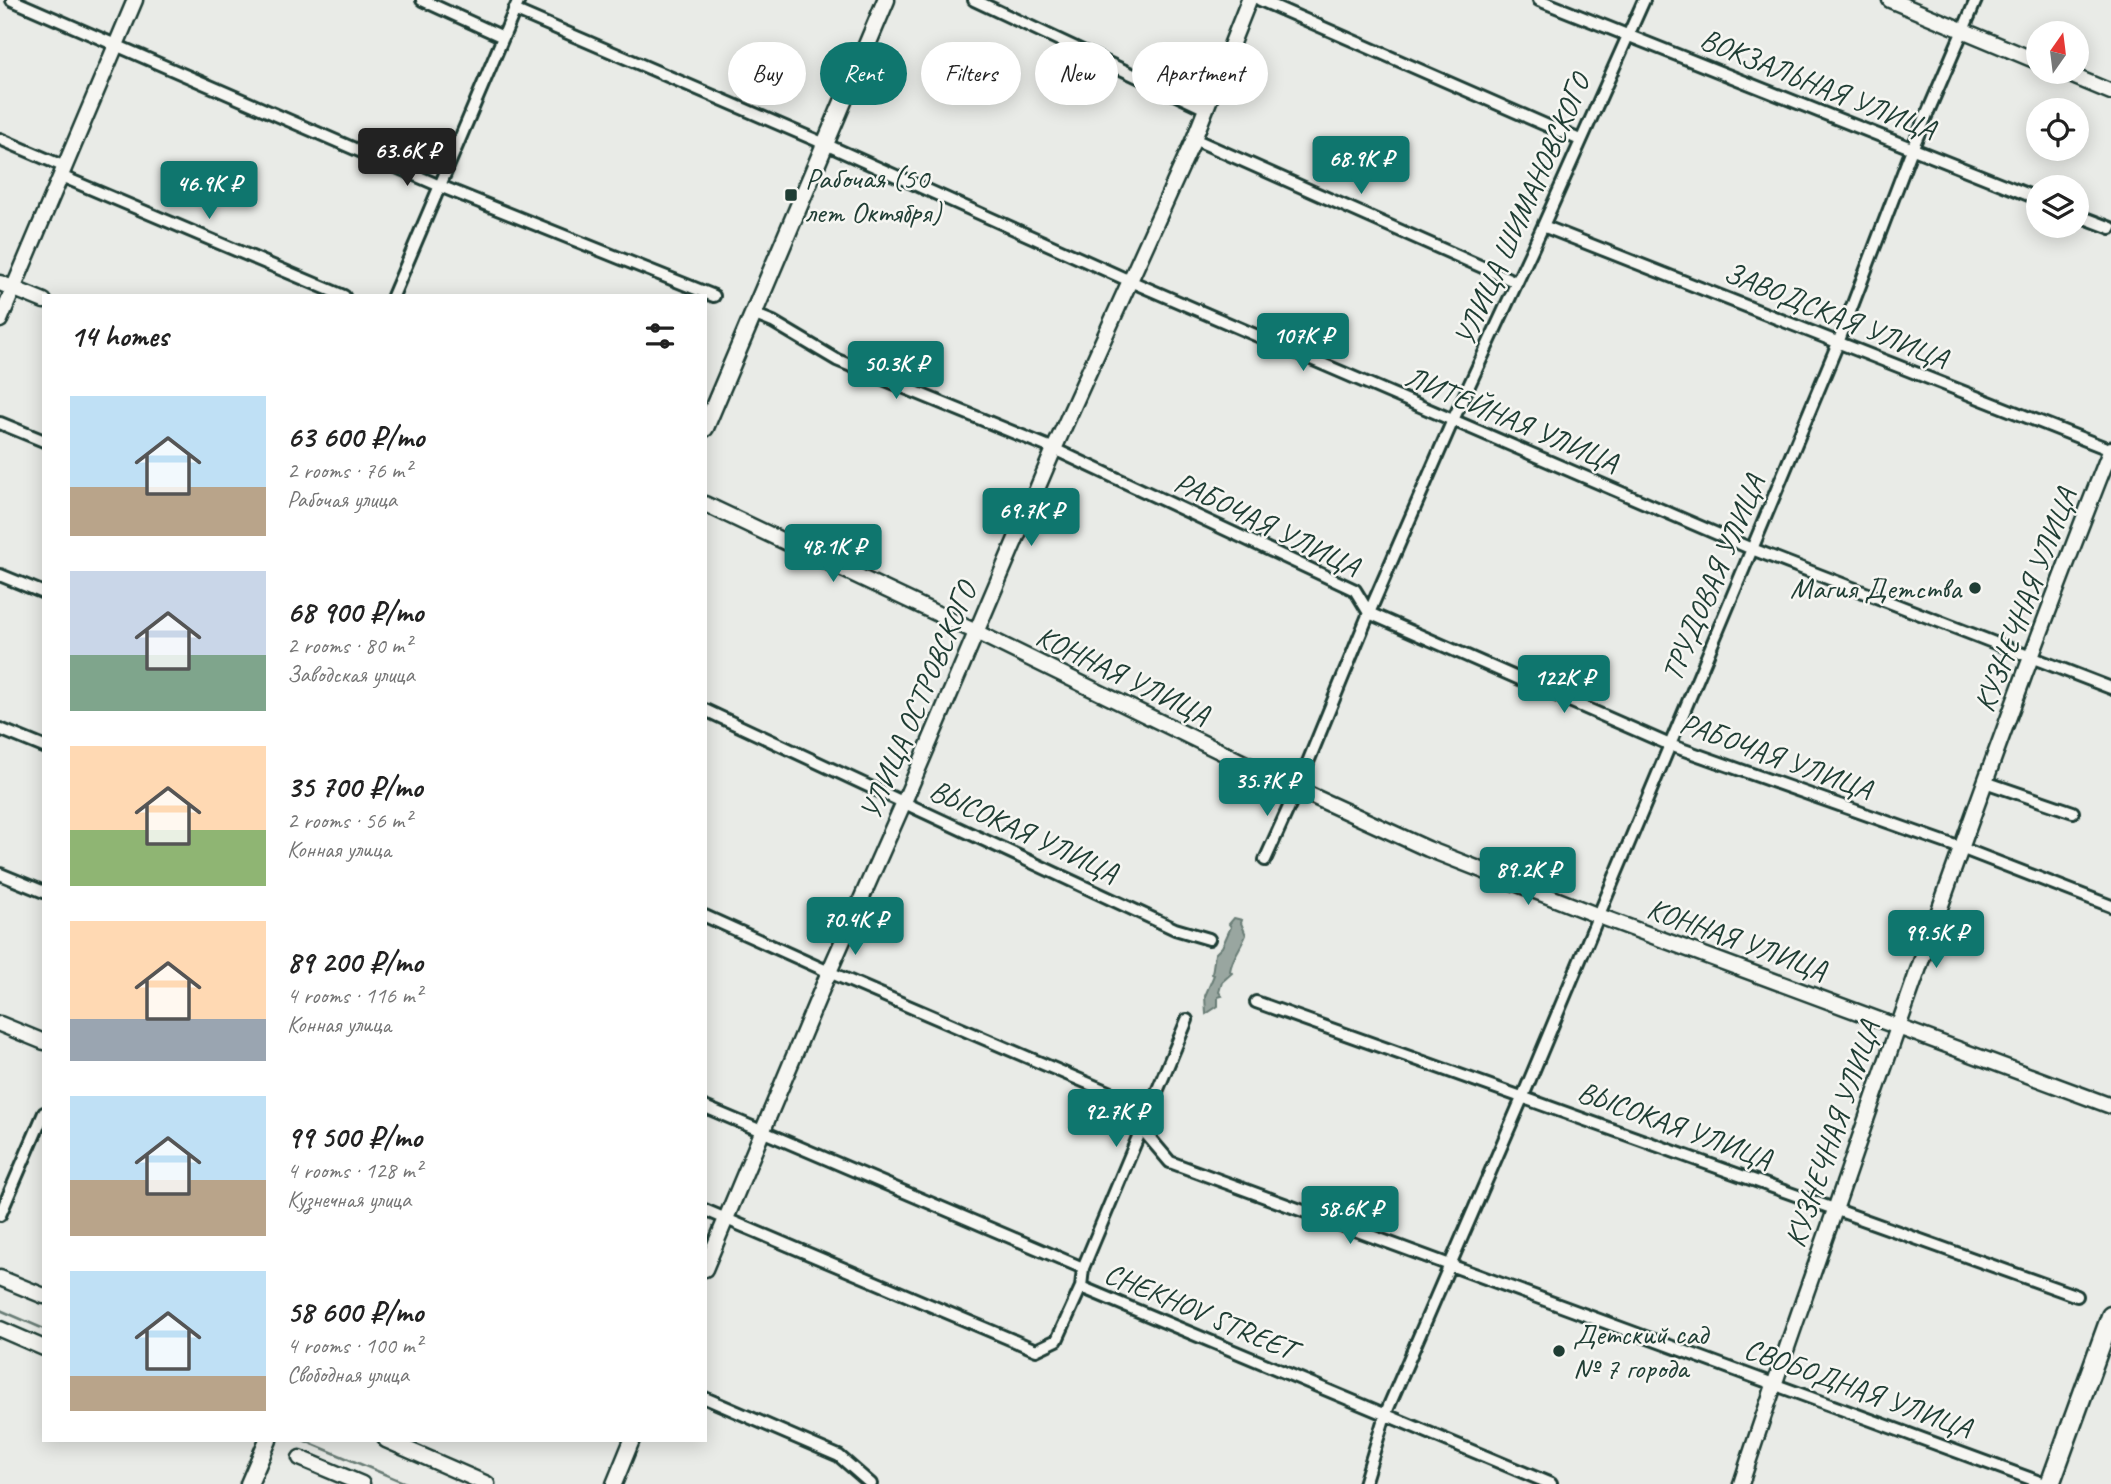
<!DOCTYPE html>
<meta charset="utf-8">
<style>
body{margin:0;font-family:Caveat,sans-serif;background:#f2f2f2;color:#222;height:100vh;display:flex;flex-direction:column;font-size:26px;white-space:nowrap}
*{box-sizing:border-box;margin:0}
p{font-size:23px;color:#767676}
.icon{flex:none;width:38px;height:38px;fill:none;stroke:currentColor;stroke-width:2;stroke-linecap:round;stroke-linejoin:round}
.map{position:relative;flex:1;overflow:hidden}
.details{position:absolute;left:42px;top:294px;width:665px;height:1148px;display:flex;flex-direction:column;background:#fff;border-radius:0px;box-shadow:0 4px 18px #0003}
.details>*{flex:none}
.guide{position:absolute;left:728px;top:42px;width:665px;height:63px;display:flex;gap:14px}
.needle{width:46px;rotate:14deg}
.fabs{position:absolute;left:2026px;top:21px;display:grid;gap:14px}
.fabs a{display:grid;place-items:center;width:63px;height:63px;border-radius:50%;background:#fff;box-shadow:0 4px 18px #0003;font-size:35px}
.price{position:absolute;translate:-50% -60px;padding:0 16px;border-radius:7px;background:#0f766e;color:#fff;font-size:23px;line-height:46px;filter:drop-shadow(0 2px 4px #0008)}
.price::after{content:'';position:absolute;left:50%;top:42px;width:21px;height:16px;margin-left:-10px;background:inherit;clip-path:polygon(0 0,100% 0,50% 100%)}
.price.selected{background:#222;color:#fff}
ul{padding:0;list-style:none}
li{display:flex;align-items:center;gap:21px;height:175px;padding:0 28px}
li span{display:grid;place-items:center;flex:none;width:196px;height:140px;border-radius:0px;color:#555}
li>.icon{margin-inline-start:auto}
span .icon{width:84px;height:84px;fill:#fffc;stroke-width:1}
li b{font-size:30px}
h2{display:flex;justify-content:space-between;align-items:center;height:84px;padding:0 28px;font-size:30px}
.tag{padding:0 24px;border-radius:32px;background:#fff;box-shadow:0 4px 18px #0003;font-size:24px;line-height:63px}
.tag.selected{background:#0f766e;color:#fff}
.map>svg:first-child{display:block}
.water{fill:#99a6a0;stroke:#687c75;stroke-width:2}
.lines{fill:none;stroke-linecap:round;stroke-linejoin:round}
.stream{stroke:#687c75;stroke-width:2.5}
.minor-casing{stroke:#1f3d34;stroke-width:16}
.tertiary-casing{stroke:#1f3d34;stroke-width:19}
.secondary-casing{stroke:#1f3d34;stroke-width:21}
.primary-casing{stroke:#1f3d34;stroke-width:23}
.minor{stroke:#f6f6f2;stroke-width:10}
.tertiary{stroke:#f6f6f2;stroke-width:14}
.secondary{stroke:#f6f6f2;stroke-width:16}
.primary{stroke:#f6f6f2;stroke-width:18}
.poi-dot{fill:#1f3d34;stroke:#f6f6f2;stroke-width:2.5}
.labels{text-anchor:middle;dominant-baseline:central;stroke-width:5;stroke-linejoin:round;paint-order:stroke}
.street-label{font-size:30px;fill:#1f3d34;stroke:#f6f6f2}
.poi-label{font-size:30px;fill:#1f3d34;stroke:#f6f6f2;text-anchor:start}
</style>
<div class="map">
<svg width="2111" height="1484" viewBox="0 0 2111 1484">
<rect width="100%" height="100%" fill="#e9ebe7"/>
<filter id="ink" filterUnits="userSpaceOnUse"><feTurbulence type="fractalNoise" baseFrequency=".0143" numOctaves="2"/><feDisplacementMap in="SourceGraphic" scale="14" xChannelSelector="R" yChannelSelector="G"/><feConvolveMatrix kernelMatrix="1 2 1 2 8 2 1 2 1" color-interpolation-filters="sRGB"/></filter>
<g filter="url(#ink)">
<path class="water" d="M1234,918l8,2 -1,3 5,12c-5,13 -14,22 -16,36l2,2 -10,9 -3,10 3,4 -4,1v9l-12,8 -1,-18 9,-21 -2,-1 3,-20 7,-7 9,-20 -2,-3z"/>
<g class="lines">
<path class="stream" d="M0,1310l44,19
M303,1440l105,44"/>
<defs>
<path id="minor" d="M12,0l428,186 274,110
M422,0l81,37
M974,0l232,109
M1260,0l320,140
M1539,0l500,199
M514,10l311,134 305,137 622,268 359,139
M0,139l65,28
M1194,139l322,143
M61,176l283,120
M2077,215l34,13
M1543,226l568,224
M393,296l126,-296
M753,314l20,8 64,38 217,89 301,141 14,23 301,132 291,103 150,58
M0,423l44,18
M0,575l44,18
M705,710l470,219 34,10
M0,729l44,18
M1985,782l88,30
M1265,860l32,-71 72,-176 84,-193 90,-194 101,-226
M0,874l44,18
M705,916l124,56 291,125 22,32 28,33c291,109 584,213 875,322
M1256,1002l821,294
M705,1107l378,161
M705,1210l331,140 21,-10 24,-53 470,197
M0,1215l44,-102
M1081,1287l2,-19 104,-248
M705,1398l134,58 32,28
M1364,1484l21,-69 138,-319 229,-547 86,-206 74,-194 64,-149"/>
<path id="tertiary" d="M1890,0l149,62
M2063,72l48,20
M0,283l44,18
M0,320l135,-320
M705,504l271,128 321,157 131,60 171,67 512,190
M0,1024l44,18
M705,1269l124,-297 75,-170 150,-353 140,-310 55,-139
M0,1278l44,18
M0,1329l44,19
M386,1440l101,44
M300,1458l62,26
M614,1484l18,-44
M1741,1484c30,-93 63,-185 95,-277 87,-254 176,-508 275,-758"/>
<path id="secondary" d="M705,428l181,-428
M249,1484l19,-44"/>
<path id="primary" d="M2050,1484l61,-168"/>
</defs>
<use href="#minor" class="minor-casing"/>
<use href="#tertiary" class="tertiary-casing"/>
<use href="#secondary" class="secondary-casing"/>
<use href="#primary" class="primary-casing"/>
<use href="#minor" class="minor"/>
<use href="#tertiary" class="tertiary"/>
<use href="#secondary" class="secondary"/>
<use href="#primary" class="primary"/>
</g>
</g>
<g class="poi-dot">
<rect x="784" y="188" width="14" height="14" rx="3.5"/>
<circle cx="1975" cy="588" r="7"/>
<circle cx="1559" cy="1351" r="7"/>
</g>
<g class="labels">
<g class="street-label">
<text transform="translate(1818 84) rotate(22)">ВОКЗАЛЬНАЯ УЛИЦА</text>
<text transform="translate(1522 210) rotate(-66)">УЛИЦА ШИМАНОВСКОГО</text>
<text transform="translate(1836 315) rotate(22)">ЗАВОДСКАЯ УЛИЦА</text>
<text transform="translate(1512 419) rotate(23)">ЛИТЕЙНАЯ УЛИЦА</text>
<text transform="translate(1267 524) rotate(26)">РАБОЧАЯ УЛИЦА</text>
<text transform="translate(1713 578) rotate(-67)">ТРУДОВАЯ УЛИЦА</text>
<text transform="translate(2025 600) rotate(-69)">КУЗНЕЧНАЯ УЛИЦА</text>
<text transform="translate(1123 675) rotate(26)">КОННАЯ УЛИЦА</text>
<text transform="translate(918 701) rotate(-67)">УЛИЦА ОСТРОВСКОГО</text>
<text transform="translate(1776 756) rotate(20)">РАБОЧАЯ УЛИЦА</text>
<text transform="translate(1024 831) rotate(25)">ВЫСОКАЯ УЛИЦА</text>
<text transform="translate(1737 939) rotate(20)">КОННАЯ УЛИЦА</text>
<text transform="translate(1675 1125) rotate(20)">ВЫСОКАЯ УЛИЦА</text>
<text transform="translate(1832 1134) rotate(-71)">КУЗНЕЧНАЯ УЛИЦА</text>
<text transform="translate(1200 1311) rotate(23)">CHEKHOV STREET</text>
<text transform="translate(1858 1388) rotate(20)">СВОБОДНАЯ УЛИЦА</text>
</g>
<g class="poi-label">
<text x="805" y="178">Рабочая (50<tspan x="805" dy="34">лет Октября)</tspan></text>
<text x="1961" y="588" text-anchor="end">Магия Детства</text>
<text x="1573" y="1334">Детский сад<tspan x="1573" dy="34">№ 7 города</tspan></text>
</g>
</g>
</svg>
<div class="fabs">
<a><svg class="needle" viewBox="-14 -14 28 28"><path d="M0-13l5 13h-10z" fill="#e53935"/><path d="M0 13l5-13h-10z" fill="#767676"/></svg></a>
<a><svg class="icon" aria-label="locate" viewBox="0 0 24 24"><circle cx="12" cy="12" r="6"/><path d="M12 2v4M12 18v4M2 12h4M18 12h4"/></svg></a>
<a><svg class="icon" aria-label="layers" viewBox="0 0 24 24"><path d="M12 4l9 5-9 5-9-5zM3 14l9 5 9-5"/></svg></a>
</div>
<b class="price selected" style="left:407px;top:188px">63.6K ₽</b>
<b class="price" style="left:1361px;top:196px">68.9K ₽</b>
<b class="price" style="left:209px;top:221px">46.9K ₽</b>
<b class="price" style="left:1303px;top:373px">107K ₽</b>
<b class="price" style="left:896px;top:401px">50.3K ₽</b>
<b class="price" style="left:1031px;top:548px">69.7K ₽</b>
<b class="price" style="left:833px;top:584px">48.1K ₽</b>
<b class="price" style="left:1564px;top:715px">122K ₽</b>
<b class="price" style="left:1267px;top:818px">35.7K ₽</b>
<b class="price" style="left:1528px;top:907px">89.2K ₽</b>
<b class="price" style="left:855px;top:957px">70.4K ₽</b>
<b class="price" style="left:1936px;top:970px">99.5K ₽</b>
<b class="price" style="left:1116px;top:1149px">92.7K ₽</b>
<b class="price" style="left:1350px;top:1246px">58.6K ₽</b>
<div class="guide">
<a class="tag">Buy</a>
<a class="tag selected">Rent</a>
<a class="tag">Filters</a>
<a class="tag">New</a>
<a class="tag">Apartment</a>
</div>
<section class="details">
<h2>14 homes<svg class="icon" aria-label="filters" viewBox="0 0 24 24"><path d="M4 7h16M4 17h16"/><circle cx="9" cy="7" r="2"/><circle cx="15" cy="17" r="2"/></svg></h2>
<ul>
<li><span style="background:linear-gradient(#bfe0f5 65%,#b9a48a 0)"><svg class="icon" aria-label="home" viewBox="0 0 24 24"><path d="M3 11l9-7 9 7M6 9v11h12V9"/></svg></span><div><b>63 600 ₽/mo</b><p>2 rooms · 76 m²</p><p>Рабочая улица</p></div></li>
<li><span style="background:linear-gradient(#c9d6e8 60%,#7fa58c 0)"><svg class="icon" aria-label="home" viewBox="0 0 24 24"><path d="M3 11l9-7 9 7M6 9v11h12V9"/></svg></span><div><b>68 900 ₽/mo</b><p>2 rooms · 80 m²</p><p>Заводская улица</p></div></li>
<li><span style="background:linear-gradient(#ffd9b3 60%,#8fb573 0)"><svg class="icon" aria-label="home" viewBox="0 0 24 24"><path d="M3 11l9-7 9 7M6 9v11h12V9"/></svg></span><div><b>35 700 ₽/mo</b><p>2 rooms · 56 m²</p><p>Конная улица</p></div></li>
<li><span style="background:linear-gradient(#ffd9b3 70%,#9aa5b1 0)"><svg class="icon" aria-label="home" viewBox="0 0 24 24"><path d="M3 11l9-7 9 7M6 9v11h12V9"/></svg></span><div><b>89 200 ₽/mo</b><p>4 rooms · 116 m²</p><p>Конная улица</p></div></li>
<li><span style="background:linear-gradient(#bfe0f5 60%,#b9a48a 0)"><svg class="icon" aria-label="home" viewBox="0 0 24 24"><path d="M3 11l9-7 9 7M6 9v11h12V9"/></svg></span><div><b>99 500 ₽/mo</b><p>4 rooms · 128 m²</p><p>Кузнечная улица</p></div></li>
<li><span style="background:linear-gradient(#bfe0f5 75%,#b9a48a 0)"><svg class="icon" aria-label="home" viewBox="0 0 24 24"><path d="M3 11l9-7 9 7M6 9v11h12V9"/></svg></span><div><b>58 600 ₽/mo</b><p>4 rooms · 100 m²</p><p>Свободная улица</p></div></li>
</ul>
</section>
</div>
